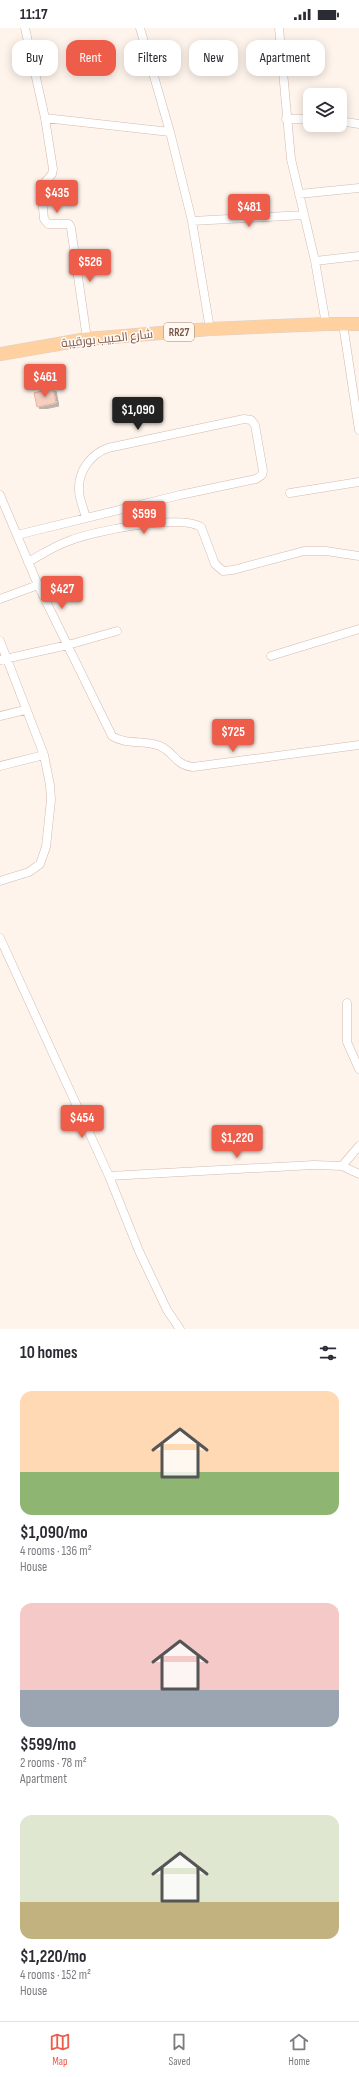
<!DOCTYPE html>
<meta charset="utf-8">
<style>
body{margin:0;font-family:"Sofia Sans Condensed",Cairo,sans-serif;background:#f2f2f3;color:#2b2b33;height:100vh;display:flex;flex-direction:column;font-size:15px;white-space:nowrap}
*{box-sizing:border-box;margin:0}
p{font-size:13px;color:#7c7c81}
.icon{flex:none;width:22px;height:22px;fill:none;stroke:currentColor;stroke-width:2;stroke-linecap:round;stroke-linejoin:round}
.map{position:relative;height:1301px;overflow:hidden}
.side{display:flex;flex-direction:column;background:#fff;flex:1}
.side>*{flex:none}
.hud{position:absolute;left:12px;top:12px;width:335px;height:36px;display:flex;gap:8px}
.buttons{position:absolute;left:303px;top:60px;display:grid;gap:8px}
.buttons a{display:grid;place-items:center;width:44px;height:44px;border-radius:8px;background:#fff;box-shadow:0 2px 10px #0003;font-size:20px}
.price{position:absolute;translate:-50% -34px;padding:0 9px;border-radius:4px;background:#ee5c4a;color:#fff;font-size:13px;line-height:26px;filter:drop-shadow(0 1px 2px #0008)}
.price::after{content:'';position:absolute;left:50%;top:24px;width:12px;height:9px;margin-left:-6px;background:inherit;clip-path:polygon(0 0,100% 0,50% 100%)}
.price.current{background:#222;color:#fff}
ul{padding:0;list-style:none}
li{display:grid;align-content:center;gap:8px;height:212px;padding:0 20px}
li span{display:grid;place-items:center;height:124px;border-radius:12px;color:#555}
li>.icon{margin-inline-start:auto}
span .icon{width:72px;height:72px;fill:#fffc;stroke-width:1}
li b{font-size:17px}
h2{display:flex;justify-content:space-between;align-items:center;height:48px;padding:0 20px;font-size:17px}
.chip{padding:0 14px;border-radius:12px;background:#fff;box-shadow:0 2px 10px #0003;font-size:14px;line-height:36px}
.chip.current{background:#ee5c4a;color:#fff}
.status{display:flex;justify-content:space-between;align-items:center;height:28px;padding:0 20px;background:#fff;direction:ltr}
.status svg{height:11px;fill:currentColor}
.dock{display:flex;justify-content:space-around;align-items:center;height:56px;border-top:1px solid #e1e1e2;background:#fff;font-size:11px;color:#7c7c81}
.dock a{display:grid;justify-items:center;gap:2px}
.dock .current{color:#ee5c4a}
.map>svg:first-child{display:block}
.building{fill:#f5d0c1;stroke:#e9b3a0;filter:url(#shadow)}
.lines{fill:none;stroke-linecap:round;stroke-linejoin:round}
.minor-casing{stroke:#d2baaf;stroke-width:9}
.primary-casing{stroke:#dad0cd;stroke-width:14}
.minor{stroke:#fff;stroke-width:8}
.primary{stroke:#ffd1a1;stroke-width:13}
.labels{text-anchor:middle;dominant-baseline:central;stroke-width:3;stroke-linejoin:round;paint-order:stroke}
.shield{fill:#fff9f3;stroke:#a3887d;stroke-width:1}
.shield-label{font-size:11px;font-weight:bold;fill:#7c574b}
.street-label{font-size:12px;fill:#7c574b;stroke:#fff9f3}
</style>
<div class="status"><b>11:17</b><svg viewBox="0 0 49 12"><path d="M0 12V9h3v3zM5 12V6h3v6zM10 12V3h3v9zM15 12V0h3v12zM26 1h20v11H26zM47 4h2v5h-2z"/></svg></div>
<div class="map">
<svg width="359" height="1301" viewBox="0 0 359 1301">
<defs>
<filter id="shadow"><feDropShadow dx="3" dy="3" stdDeviation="0" flood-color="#0004"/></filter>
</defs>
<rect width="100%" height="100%" fill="#fef4eb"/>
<path class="building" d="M53,360l3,15 -19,4 -3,-14z"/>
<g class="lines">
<defs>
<path id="minor" d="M25,0l20,90 8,51 -1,5 -11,13 3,32 4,5h21l2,4 16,111
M140,0l30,104 22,89 18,108
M279,0l12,131 24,102 11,63
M45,90l125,14
M286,91h24
M340,93l19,3
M299,166l60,-6
M192,193l112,-6
M315,233l44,-5
M343,296l16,106
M290,465l69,-11
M0,467l38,90 74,151c14,9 32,4 48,10 14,6 15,19 33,21l166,-22
M17,507l163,-40 76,-16 6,-4 1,-4 -8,-46 -4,-5 -7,-1 -136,29c-17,6 -30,23 -29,42 0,9 5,19 7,28
M28,534c13,-7 26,-16 41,-21 23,-10 111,-27 132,-14l14,37 8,7 10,-1 71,-19h22l33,5
M0,571l38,-14
M0,613l44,114 6,30 1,15 -5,47 -6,17 -11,8 -29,9
M271,628l88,-27
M0,632l68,-15 49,-14
M0,688l25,-6
M0,738l44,-11
M0,910l109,238 30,75 28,59 13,19
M347,975v39l12,27
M342,1138l17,-20
M109,1148l205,-11 28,1 17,8"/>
<path id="primary" d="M0,326l87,-15 123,-10 116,-5h33"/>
</defs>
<use href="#minor" class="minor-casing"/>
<use href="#primary" class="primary-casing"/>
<use href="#minor" class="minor"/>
<use href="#primary" class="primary"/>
</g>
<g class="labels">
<rect class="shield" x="164" y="295" width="30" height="18" rx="3"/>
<g class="shield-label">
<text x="179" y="304">RR27</text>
</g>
<g class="street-label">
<text transform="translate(107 311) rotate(-6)">شارع الحبيب بورقيبة</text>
</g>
</g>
</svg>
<div class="buttons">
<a><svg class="icon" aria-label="layers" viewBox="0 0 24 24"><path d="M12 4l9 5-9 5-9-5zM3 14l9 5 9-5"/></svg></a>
</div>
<b class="price" style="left:57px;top:186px">$435</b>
<b class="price" style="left:249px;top:200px">$481</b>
<b class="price" style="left:90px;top:255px">$526</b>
<b class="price" style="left:45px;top:370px">$461</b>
<b class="price current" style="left:138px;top:403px">$1,090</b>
<b class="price" style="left:144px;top:507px">$599</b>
<b class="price" style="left:62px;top:582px">$427</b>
<b class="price" style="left:233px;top:725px">$725</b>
<b class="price" style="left:82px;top:1111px">$454</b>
<b class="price" style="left:237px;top:1131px">$1,220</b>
<div class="hud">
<a class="chip">Buy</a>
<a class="chip current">Rent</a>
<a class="chip">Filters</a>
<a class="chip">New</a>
<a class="chip">Apartment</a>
</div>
</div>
<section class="side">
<h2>10 homes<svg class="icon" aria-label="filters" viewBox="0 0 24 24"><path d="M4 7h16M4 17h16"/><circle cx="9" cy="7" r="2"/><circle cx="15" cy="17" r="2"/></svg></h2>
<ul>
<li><span style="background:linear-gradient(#ffd9b3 65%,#8fb573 0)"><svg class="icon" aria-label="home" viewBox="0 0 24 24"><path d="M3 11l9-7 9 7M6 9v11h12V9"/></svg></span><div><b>$1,090/mo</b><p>4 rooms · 136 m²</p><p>House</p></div></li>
<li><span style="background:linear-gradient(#f6c9c9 70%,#9aa5b1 0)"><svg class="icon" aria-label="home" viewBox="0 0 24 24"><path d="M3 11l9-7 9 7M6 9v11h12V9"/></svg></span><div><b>$599/mo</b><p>2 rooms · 78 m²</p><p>Apartment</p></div></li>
<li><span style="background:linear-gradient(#dfe7d0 70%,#c2b280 0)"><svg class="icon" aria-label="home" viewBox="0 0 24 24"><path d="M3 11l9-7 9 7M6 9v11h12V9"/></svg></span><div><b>$1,220/mo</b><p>4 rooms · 152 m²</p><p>House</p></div></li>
</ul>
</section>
<nav class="dock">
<a class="current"><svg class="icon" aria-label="map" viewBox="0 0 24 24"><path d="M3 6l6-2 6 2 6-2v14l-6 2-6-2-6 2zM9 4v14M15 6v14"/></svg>Map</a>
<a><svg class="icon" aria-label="saved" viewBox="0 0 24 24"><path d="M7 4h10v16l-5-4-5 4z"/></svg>Saved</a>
<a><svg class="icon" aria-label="home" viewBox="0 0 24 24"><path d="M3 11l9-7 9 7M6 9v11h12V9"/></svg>Home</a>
</nav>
